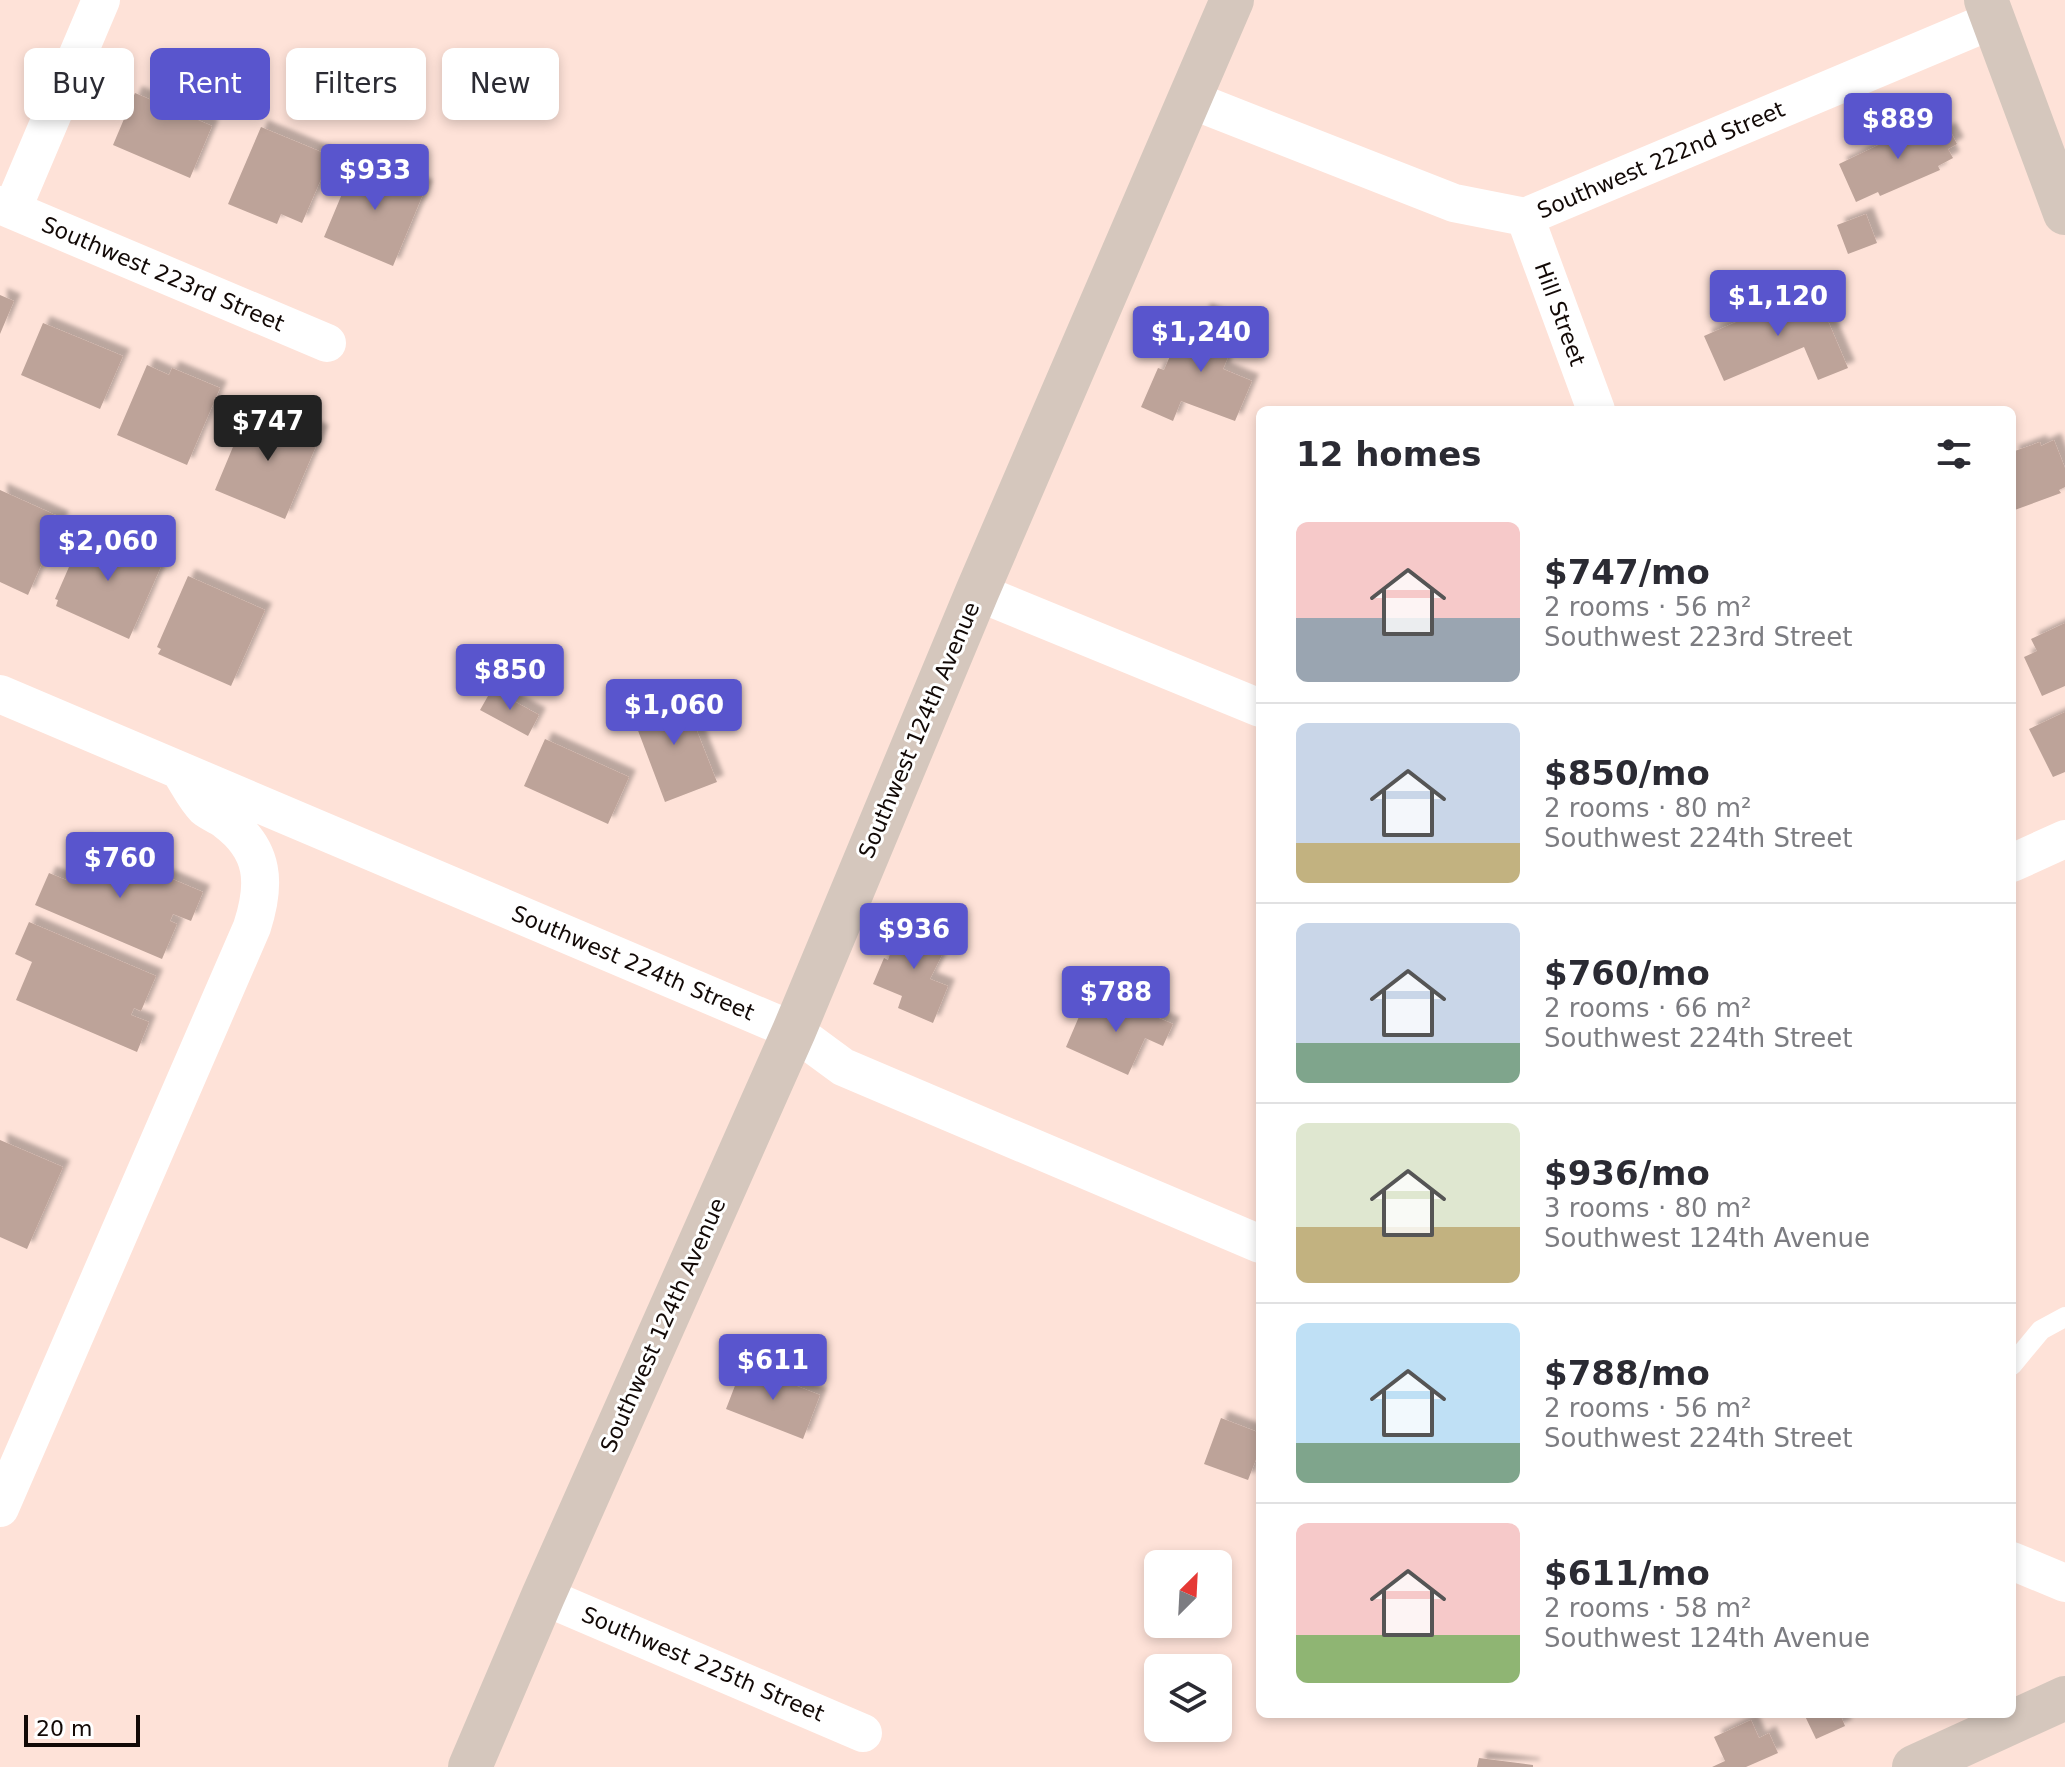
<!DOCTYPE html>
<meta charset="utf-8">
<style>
body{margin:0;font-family:"DejaVu Sans",sans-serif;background:#f2f2f3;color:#2b2b33;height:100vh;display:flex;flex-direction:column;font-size:30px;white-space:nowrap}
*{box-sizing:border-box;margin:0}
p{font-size:26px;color:#7c7c81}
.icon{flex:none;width:44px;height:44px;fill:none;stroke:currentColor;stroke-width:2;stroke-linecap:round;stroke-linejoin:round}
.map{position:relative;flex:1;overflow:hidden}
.details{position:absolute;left:1256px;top:406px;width:760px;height:1312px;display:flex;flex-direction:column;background:#fff;border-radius:12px;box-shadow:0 4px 12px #0003}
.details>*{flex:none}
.guide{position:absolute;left:24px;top:48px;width:760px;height:72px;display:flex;gap:16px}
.needle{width:52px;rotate:24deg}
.fabs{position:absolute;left:1144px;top:1550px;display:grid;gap:16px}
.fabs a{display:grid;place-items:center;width:88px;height:88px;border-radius:12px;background:#fff;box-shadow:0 4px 12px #0003;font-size:40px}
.scale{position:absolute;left:24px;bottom:20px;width:116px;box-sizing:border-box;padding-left:8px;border:4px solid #120906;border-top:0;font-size:22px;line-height:28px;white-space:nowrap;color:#120906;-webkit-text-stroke:6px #fff;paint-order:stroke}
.price{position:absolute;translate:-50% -68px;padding:0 18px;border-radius:8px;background:#5955cd;color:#fff;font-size:26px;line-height:52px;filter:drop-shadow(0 2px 4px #0008)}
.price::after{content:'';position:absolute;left:50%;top:48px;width:24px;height:18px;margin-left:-12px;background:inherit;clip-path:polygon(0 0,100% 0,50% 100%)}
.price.active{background:#222;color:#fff}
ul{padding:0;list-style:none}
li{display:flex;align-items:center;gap:24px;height:200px;padding:0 40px}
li+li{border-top:2px solid #e1e1e2}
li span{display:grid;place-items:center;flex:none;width:224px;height:160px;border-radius:12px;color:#555}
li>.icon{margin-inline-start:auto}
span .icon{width:96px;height:96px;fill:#fffc;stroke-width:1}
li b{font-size:34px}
h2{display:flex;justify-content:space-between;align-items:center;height:96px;padding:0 40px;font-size:34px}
.pill{padding:0 28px;border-radius:12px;background:#fff;box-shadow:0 4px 12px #0003;font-size:28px;line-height:72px}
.pill.active{background:#5955cd;color:#fff}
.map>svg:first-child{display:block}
.building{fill:#bda399;filter:url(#shadow)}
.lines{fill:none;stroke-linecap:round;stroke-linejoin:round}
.lane{stroke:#fff;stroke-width:20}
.street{stroke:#fff;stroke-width:38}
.secondary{stroke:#d5c7bd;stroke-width:44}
.labels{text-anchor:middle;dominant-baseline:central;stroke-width:6;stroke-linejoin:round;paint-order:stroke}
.street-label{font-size:22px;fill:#120906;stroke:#fff}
</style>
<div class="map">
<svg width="2065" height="1767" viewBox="0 0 2065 1767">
<defs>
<filter id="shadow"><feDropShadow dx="7" dy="-7" stdDeviation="2" flood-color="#0004"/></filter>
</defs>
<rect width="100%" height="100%" fill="#fee2d8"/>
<path class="building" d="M135,93l77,33 -22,52 -77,-33z
M1937,121l6,12 6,-4 8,15 -9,5 5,9 -15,8 2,4 -60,26 -2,-4 -22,10 -17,-38 81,-39 2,3z
M261,127l70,29 -29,67 -21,-9 -4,10 -49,-20z
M357,158l69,29 -33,79 -69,-29z
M1866,214l11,29 -29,11 -11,-29z
M1814,288l34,80 -30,12 -14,-33 -80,34 -20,-45z
M0,295l14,6 -14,33z
M1204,310l37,16 -18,43 29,12 -17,40 -54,-20 -8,20 -32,-14 17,-39 6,2 10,-23 12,5z
M43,323l80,33 -23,53 -79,-34z
M147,365l22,10 3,-7 48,20 -33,77 -70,-30z
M248,411l43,17 3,-8 28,12 -37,87 -70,-29z
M2054,440l11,28v19l-6,3 2,3 -49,18v-59l28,-10 1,4z
M0,490l62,28 -34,77 -28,-13z
M86,528l77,34 -34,77 -73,-33 2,-6 -3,-1z
M188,576l77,34 -34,76 -73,-32 3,-5 -4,-2z
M2065,623v63l-23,10 -18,-39 13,-6 -6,-12z
M492,689l47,26 -11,21 -48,-26z
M682,693l35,89 -52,20 -34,-90z
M2065,712v60l-12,5 -24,-48z
M545,739l84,38 -21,47 -84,-38z
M82,841l121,51 -12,29 -18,-7 -3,7 7,3 -15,35 -127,-54 14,-32 17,7z
M901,921l48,20 -19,38 18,7 -15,37 -35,-15 4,-12 -29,-12 11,-26 4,2z
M29,922l127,54 -15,35 -7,-3 -3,7 18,7 -12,30 -121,-52 16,-38 -17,-8z
M1104,999l27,12 2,-4 40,17 -10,22 -18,-8 -17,37 -62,-28 18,-42 14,6z
M0,1140l63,27 -36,82 -27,-12z
M743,1365l77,30 -17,44 -77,-30z
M1221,1418l39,15v16l-12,31 -44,-16z
M1804,1714h36l5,12 -29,13z
M1751,1720l8,18 10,-5 9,20 -32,14h-34l13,-6 -11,-24z
M1479,1758l54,7v2h-56z"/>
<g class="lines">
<path class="lane" d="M2012,1365l29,-35 24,-13"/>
<path class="street" d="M1189,99l265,104 71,14 468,-197
M0,205l327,138
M12,210l89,-210
M1525,217l71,193
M977,592l283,116
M0,694l794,337 49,36 417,177
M2012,863l53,-24
M0,1508l252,-581c14,-43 13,-77 -26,-106 -6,-5 -15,-8 -21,-13 -10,-10 -17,-25 -25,-37
M2012,1561l53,22
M543,1596l320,137"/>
<path class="secondary" d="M1986,0l79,213
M470,1767l73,-171 251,-565 183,-439 255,-592
M1914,1767l151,-69"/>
</g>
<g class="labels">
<g class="street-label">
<text transform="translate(1661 160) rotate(-23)">Southwest 222nd Street</text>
<text transform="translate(163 274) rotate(23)">Southwest 223rd Street</text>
<text transform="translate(1560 314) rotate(70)">Hill Street</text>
<text transform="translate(919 730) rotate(-67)">Southwest 124th Avenue</text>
<text transform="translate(633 963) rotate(23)">Southwest 224th Street</text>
<text transform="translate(663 1325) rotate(-66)">Southwest 124th Avenue</text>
<text transform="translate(703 1664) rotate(23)">Southwest 225th Street</text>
</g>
</g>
</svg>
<div class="fabs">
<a><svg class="needle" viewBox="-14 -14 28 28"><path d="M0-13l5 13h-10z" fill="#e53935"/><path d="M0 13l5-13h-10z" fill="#7c7c81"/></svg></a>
<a><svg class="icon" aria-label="layers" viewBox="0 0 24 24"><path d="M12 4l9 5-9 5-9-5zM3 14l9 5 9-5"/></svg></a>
</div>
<div class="scale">20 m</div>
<b class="price" style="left:1898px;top:161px">$889</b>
<b class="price" style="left:375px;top:212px">$933</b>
<b class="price" style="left:1778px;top:338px">$1,120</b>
<b class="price" style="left:1201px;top:374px">$1,240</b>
<b class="price active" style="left:268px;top:463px">$747</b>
<b class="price" style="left:108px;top:583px">$2,060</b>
<b class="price" style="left:510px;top:712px">$850</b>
<b class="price" style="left:674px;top:747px">$1,060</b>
<b class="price" style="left:120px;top:900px">$760</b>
<b class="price" style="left:914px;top:971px">$936</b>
<b class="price" style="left:1116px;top:1034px">$788</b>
<b class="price" style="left:773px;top:1402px">$611</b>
<div class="guide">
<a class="pill">Buy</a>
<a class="pill active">Rent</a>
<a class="pill">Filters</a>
<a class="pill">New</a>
</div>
<section class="details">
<h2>12 homes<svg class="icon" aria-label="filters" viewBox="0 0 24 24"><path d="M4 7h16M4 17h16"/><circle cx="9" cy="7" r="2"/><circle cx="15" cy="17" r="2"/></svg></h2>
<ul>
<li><span style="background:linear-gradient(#f6c9c9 60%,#9aa5b1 0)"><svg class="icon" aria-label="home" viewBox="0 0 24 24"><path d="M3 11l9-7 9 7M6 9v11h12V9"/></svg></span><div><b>$747/mo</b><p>2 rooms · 56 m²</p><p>Southwest 223rd Street</p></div></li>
<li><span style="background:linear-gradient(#c9d6e8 75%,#c2b280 0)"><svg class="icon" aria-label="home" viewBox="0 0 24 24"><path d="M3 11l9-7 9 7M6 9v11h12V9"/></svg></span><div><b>$850/mo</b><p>2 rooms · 80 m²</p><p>Southwest 224th Street</p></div></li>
<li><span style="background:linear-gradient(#c9d6e8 75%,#7fa58c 0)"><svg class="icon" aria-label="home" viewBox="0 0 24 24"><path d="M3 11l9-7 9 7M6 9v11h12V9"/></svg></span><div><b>$760/mo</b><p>2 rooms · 66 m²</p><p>Southwest 224th Street</p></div></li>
<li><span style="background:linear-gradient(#dfe7d0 65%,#c2b280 0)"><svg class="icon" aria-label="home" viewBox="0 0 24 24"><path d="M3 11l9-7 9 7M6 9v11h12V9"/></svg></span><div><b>$936/mo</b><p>3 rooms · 80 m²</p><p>Southwest 124th Avenue</p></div></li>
<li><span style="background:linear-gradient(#bfe0f5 75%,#7fa58c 0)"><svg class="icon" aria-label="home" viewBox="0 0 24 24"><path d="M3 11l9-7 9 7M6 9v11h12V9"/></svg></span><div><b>$788/mo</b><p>2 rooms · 56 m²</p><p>Southwest 224th Street</p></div></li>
<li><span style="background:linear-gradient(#f6c9c9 70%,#8fb573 0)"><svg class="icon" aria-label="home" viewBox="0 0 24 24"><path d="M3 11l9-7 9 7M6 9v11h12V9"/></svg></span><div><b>$611/mo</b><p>2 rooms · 58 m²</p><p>Southwest 124th Avenue</p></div></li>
</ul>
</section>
</div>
